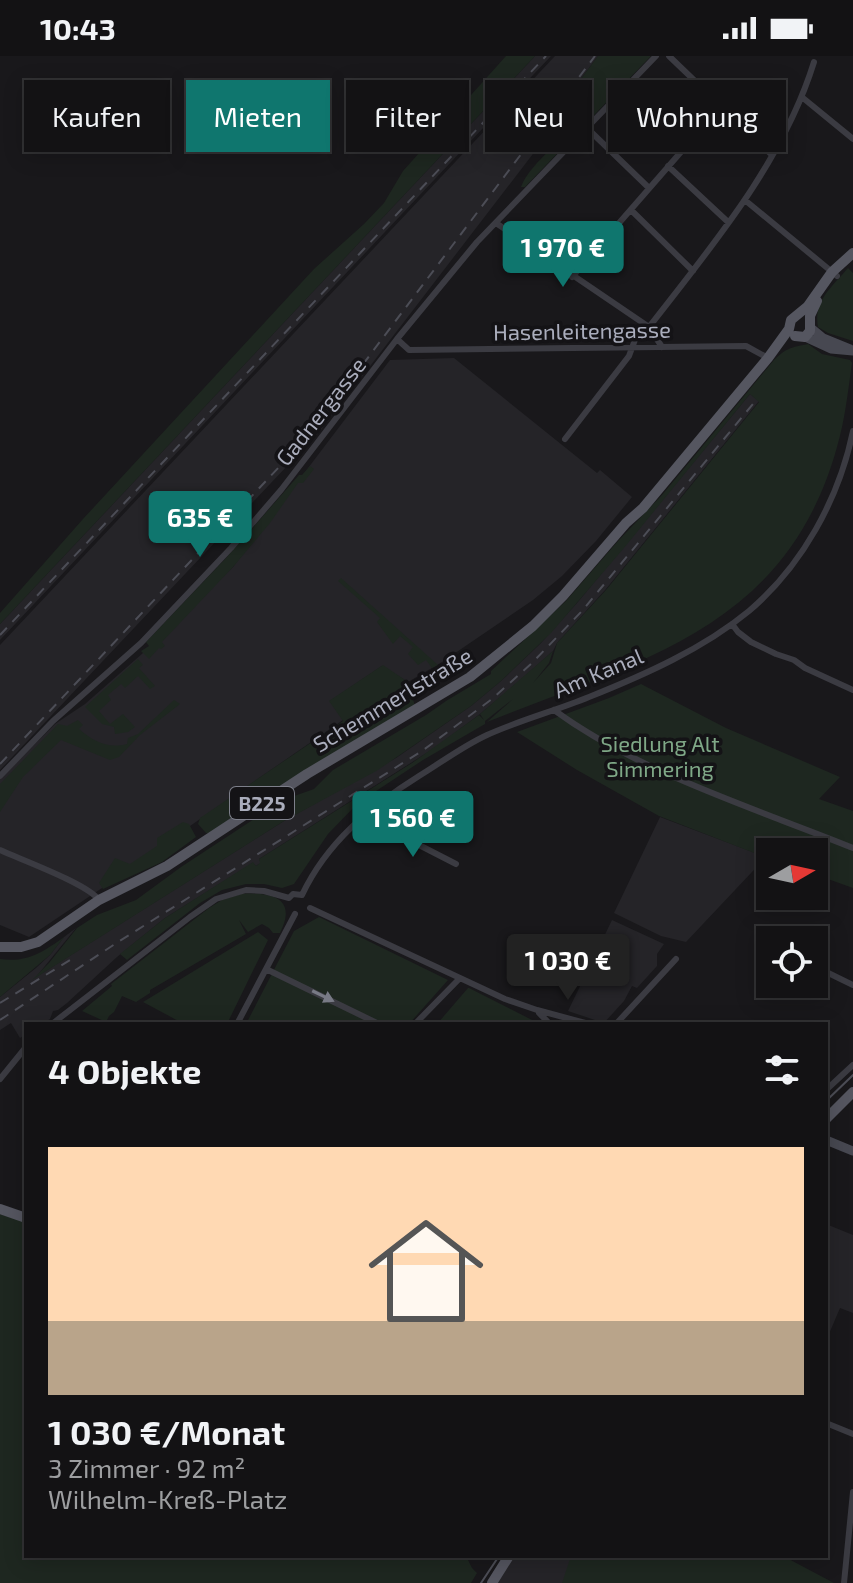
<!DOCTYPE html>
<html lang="de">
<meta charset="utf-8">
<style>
body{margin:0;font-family:"Exo 2",sans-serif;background:#202022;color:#f1f3f6;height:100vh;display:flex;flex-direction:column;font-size:30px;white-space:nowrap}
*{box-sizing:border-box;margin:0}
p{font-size:26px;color:#9d9ea0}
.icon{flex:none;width:44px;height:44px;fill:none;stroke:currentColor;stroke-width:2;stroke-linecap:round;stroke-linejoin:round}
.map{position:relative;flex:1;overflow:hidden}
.sheet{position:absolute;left:24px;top:966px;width:804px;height:536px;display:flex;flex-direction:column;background:#131214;border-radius:0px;box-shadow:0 4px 20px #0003,0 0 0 2px #323234}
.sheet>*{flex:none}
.hud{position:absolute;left:24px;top:24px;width:806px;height:72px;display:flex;gap:16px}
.needle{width:52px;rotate:81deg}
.tools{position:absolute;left:756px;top:782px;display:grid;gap:16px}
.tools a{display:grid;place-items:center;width:72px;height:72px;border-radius:0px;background:#131214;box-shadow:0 4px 20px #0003,0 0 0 2px #323234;font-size:40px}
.price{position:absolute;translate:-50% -68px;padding:0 18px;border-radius:8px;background:#0f766e;color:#fff;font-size:26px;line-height:52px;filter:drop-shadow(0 2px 4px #0008)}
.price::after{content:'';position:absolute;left:50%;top:48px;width:24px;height:18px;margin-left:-12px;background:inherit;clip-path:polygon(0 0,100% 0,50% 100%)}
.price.current{background:#222;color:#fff}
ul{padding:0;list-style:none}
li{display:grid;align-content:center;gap:16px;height:424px;padding:0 24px}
li span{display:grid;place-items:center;height:248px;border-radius:0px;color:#555}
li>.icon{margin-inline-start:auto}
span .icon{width:144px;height:144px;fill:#fffc;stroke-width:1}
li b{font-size:34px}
h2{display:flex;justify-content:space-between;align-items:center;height:96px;padding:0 24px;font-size:34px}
.pill{padding:0 28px;border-radius:0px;background:#131214;box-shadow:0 4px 20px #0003,0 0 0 2px #323234;font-size:28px;line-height:72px}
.pill.current{background:#0f766e;color:#fff}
.status{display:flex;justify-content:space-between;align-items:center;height:56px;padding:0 40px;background:#131214;direction:ltr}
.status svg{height:22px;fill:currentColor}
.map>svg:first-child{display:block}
.built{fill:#252428}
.green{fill:#1e2720}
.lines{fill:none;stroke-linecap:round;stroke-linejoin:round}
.street{stroke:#3b3b42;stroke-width:6}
.secondary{stroke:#474851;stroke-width:9}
.primary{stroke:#555660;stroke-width:10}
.tram{stroke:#4c4d56;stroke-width:2}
.rail{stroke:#4c4d56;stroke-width:2;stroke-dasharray:10 8;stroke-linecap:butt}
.oneway{fill:#787a85}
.labels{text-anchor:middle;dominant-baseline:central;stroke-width:7;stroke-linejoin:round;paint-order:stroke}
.shield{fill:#141316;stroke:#7d7f8a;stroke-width:2}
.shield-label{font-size:20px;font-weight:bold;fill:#aaadbc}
.street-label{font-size:22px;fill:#aaadbc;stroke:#141316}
.park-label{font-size:22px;fill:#7fa887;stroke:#141316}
</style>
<div class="status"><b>10:43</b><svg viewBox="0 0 49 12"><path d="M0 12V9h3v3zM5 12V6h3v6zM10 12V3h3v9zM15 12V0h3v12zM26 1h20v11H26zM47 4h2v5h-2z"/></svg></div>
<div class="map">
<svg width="853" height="1527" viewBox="0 0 853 1527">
<rect width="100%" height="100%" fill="#19181b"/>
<path class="built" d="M535,0h16l-551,584v-16z
M555,0h43l-61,82 2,8 -218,284 -321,340v-125z
M454,302l143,115 3,-3 32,27 -36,44 -34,35 -29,24 -91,62 -34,20 -26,-16 -52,35 13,19 -143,99 -92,65 -79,53 -29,-12v-146l55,-55 30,-20 58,-51 90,-86 157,-207z
M750,338l9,7 -153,188 -49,54 -4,8 -37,33 -36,30 -44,33 -177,112 2,4 -5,3 -3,-3 -88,55 -48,39 -50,46 -9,7 -5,1 -3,8 -8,5h-16v10l-6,4 -9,-15 -11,7v-33l36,-29 14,-13 14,-18 12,-9 -40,49 248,-156 112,-63 75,-52 30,-25 40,-38 36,-40z
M660,761l106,40 -80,85 -25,-6 -47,-23z
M612,864l52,24 -7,10v12l-20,22 -5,-2 -8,15 -20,22 -36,-12z
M826,1168l27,11v78l-13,-5 -14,33z
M509,1500h65l-11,27h-71z"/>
<path class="green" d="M506,0h29l-535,568v-11l83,-94 231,-250 50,-45 20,-21 19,-32z
M598,0h53l-126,131h-4c10,-27 48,-47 54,-72l-6,-6 -9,-2z
M848,212l5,5v68l-25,-8 -10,-6c-5,-26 14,-40 30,-59z
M808,288l14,10 28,6 2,3c-4,28 -7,57 -15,84 -50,181 -196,213 -350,275l26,-23 -28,22v3l-62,36 -65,43 -30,31 -34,50 -12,4 -18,-4h-18l-24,6 -22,13 -73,57 -7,-6 45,-36 88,-56 3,4 4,-3 -1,-4 153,-96 67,-48 5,5 -4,-6 73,-63 -4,12 -16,20 18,-20 6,-20 49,-53 153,-188 -9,-8 -126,154 -73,85 -50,48 -30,25 -93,64 -94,51 -252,159 17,-17 28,-35 20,-13 39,-15 45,-33 102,-67 31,-11 19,-19 93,-55 20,-14 45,-27v-3l75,-70 52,-60 44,-46 112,-135c14,-13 16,-12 34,-16z
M310,410l4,3 -11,14h-5l-28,40 -37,44 -71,75 3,4 -4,3 -2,-1 -10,11 -8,-8 8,-5 -3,-4 80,-84 73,-83h3z
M341,522l97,87 -6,3 -6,-8 -8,5 -10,-11 5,-7 -13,-11 -7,8 -16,-22 3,-4 -42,-37z
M138,603l5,6 -4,3 16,18 -5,3 -12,-13 -13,12 -4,-4 -13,11 3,5 -12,11 11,13 13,-10 12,13 -7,5 -13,2 -1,-7 -12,-3 -17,-17z
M383,609l25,17 7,24 -205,127h-4l-8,-9 2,-6 143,-97 -14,-20z
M641,628l85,44 114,49 -21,22 34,12v77l-39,-14v-22h-44v7l-111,-43 -82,-46 -60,-38 92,-34z
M174,644l6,4 -40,31 -21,22 -9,3 -49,-20 -38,37 -23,35v-28l58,-60 9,2 11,-6 5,5 -4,4c14,12 28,20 48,15l1,-6 10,-4z
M183,766l6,2 7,13 -34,25 -59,27 -4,-6 16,-25 15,6 27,-18v-8z
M241,838c30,-2 57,3 39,39h-7l-4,-5 -7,-4 -14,8 -9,-12 7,14 -96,56v3l-14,9 -14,-6 -8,16 -5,4 -3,6 -24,-11 30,-25 -1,-2 98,-76 13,-8z
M319,861l129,63 -39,44h-163l48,-93z
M258,876l10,8 -41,84h-43l-41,-22z
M64,881l-14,18 -50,42v-38c27,4 43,-7 64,-22z
M468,932h1l71,36h-103z
M0,1158l26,8v334h440l6,12 5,5 -6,10h-471z
M571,1500h212l51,27h-272z"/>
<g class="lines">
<path class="street" d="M669,0l103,99
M803,42l50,41
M588,73l61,59
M668,110l60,56
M746,145l91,75
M631,154l62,61
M496,167l153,104 13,20
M572,221l149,-171
M649,271c63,-81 134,-165 165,-265
M397,283l12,11 337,-4 22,12
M565,383l64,-83 10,-27 10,-2
M732,568l6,8 13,10 25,12 18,6 11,8 48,22
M554,654c86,63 200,98 299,138
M0,720l53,-55 88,-78 90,-95 50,-58 116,-151 80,-97 179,-186
M373,750l11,21
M360,762l24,9 72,37
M0,794c22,10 88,34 99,50
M302,839c25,-53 69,-89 117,-119 23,-14 44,-30 68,-41 33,-15 68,-24 102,-38 55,-22 114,-48 160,-86 53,-45 90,-112 104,-180
M310,852l195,91 32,11 52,14
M814,910l39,19
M266,913l113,55
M539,957l11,11
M52,968l138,-107 26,-18 30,-9 18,1 25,7 4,-4 9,1
M237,968l58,-110
M415,968l44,-45
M616,968l60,-65
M0,1023l26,-32
M826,1034l27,-25
M826,1367l27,11
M844,1527l9,-91"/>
<path class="secondary" d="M811,272l12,10 27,11
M805,281l26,12 22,2
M826,1084l27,11"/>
<path class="primary" d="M795,280l10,1 5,-6v-15l7,-15
M0,891h21l17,-5 61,-42 68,-34 140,-92 163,-97 63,-51 30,-30 63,-73 17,-15 125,-150 21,-29 2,-9 17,-14 24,-34 21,-19
M826,1063l27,-27
M0,1153l26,9
M492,1527l17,-27"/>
<path class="tram" d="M826,1045l27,-26
M481,1527l18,-27"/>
<path class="rail" d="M0,579l546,-579
M0,708l312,-332 283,-376
M0,947l75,-46
M0,964l118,-78 304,-191 70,-52 40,-36 50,-52 175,-212"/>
</g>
<defs><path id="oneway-solid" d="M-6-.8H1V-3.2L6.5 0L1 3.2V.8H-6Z" transform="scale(2)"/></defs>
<use class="oneway" href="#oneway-solid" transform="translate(323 940) rotate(26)"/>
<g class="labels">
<rect class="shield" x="230" y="731" width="64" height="32" rx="6"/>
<g class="shield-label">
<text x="262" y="747">B225</text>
</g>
<g class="street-label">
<text transform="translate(582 274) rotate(-1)">Hasenleitengasse</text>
<text transform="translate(320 355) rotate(-52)">Gadnergasse</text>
<text transform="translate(598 616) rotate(-23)">Am Kanal</text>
<text transform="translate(392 643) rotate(-31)">Schemmerlstraße</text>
</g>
<g class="park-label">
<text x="660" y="687">Siedlung Alt<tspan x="660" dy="25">Simmering</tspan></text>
</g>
</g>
</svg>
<div class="tools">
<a><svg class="needle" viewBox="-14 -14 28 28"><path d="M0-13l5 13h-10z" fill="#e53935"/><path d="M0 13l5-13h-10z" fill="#9d9ea0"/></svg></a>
<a><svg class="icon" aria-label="locate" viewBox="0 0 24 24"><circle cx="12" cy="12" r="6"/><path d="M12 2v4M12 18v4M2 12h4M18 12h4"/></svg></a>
</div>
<b class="price" style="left:563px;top:233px">1 970 €</b>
<b class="price" style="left:200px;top:503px">635 €</b>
<b class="price" style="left:413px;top:803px">1 560 €</b>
<b class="price current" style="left:568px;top:946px">1 030 €</b>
<div class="hud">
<a class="pill">Kaufen</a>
<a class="pill current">Mieten</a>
<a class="pill">Filter</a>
<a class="pill">Neu</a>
<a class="pill">Wohnung</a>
</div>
<section class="sheet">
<h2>4 Objekte<svg class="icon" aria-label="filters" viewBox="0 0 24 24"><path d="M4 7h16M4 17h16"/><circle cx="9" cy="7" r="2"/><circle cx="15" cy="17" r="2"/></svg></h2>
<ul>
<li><span style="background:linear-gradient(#ffd9b3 70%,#b9a48a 0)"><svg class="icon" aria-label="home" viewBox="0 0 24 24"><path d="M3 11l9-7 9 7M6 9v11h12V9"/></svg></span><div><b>1 030 €/Monat</b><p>3 Zimmer · 92 m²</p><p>Wilhelm-Kreß-Platz</p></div></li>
</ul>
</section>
</div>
